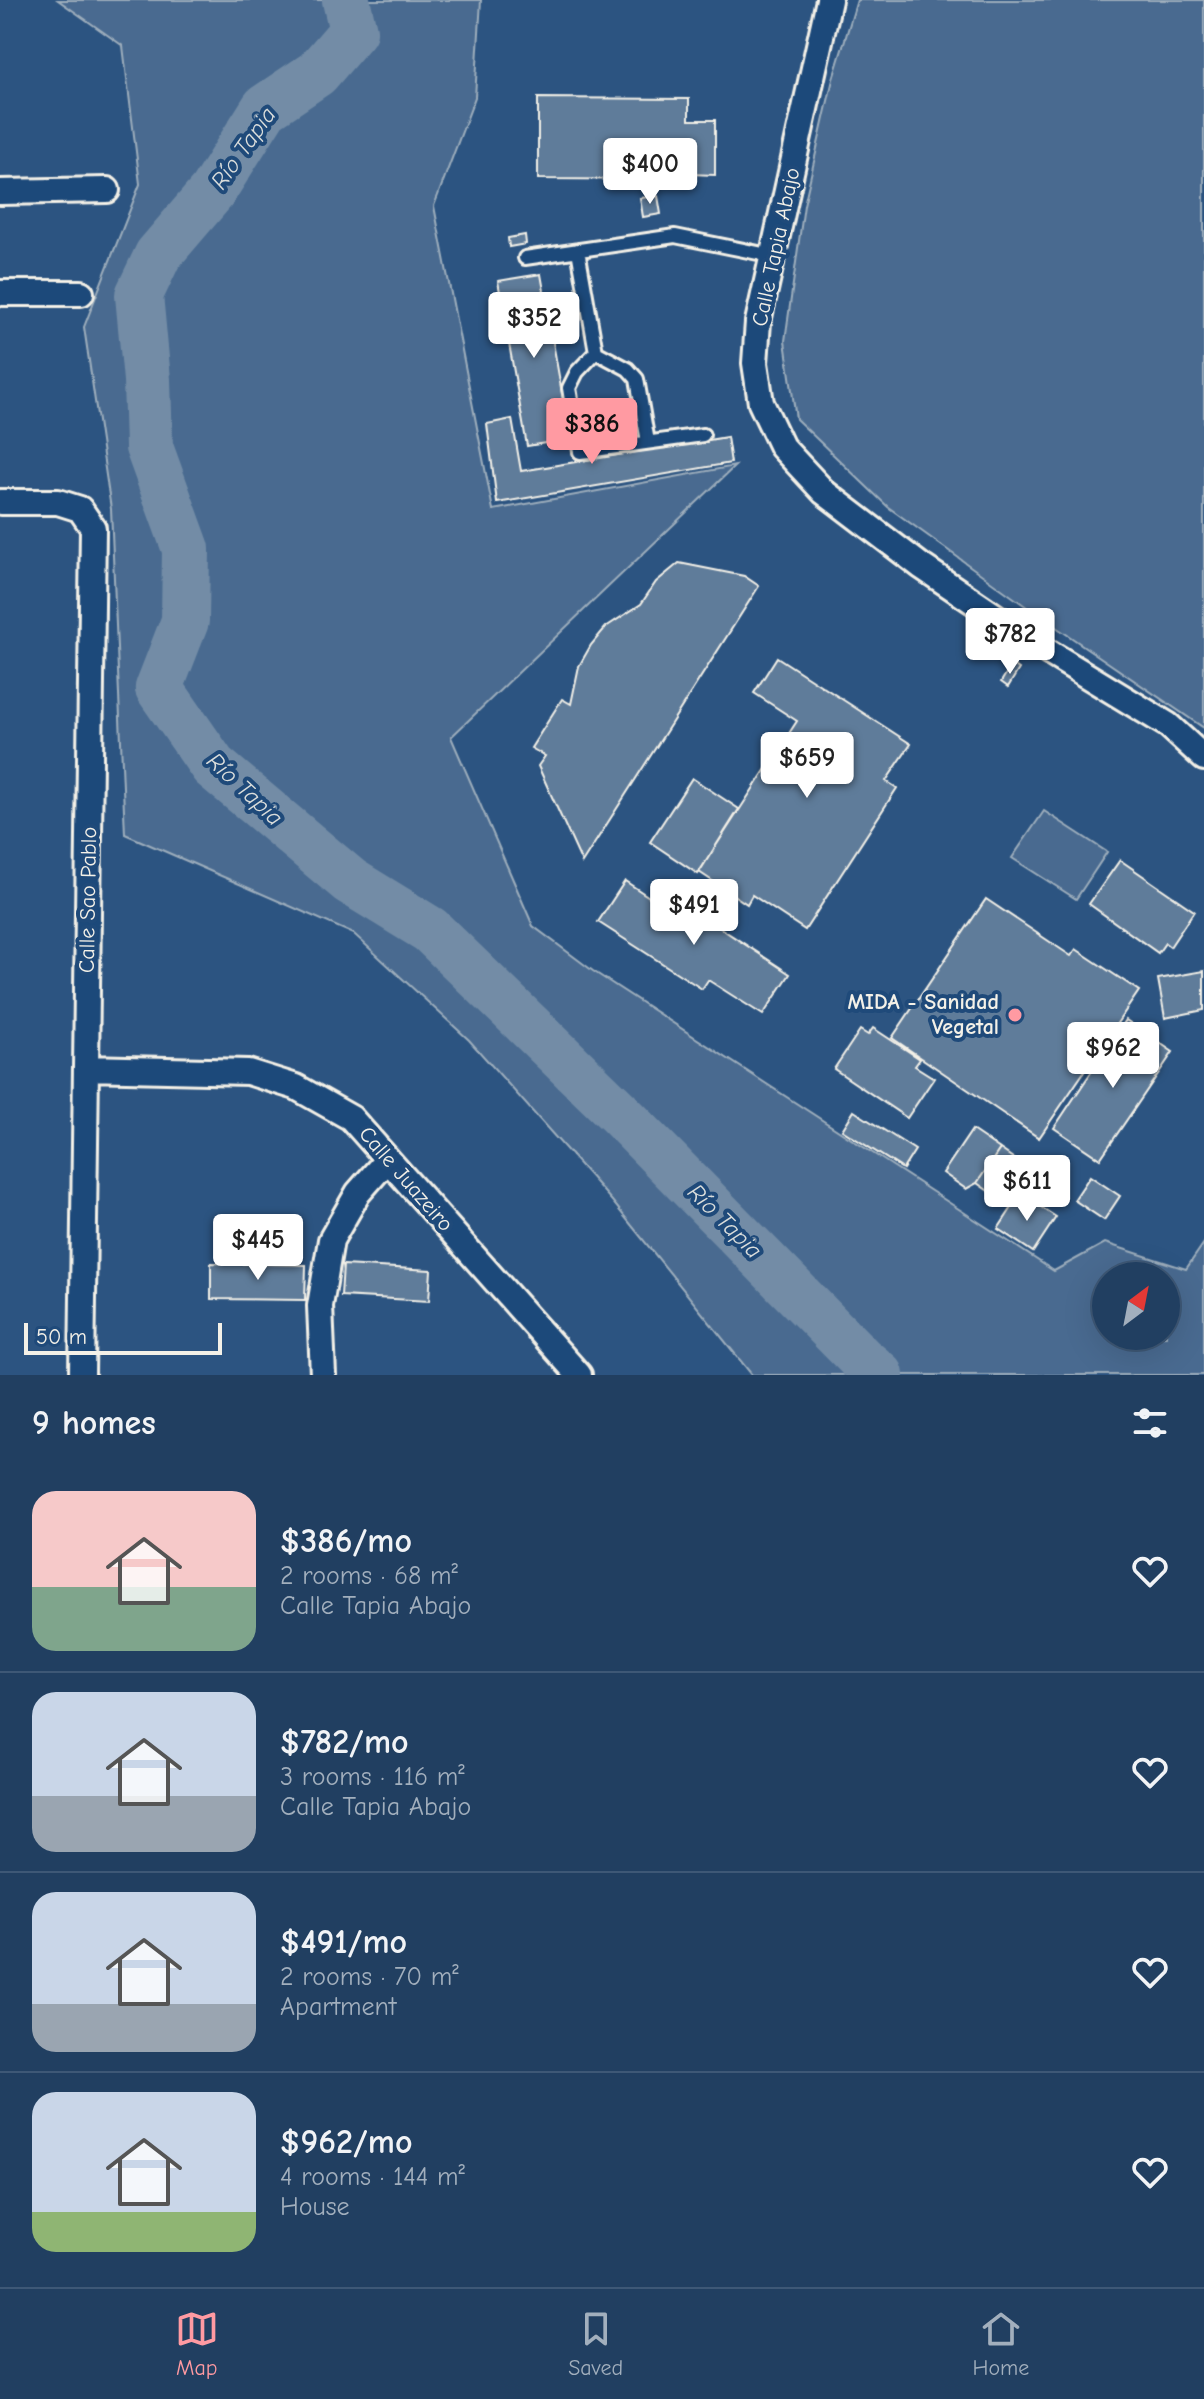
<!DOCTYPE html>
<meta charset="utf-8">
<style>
body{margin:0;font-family:"Comic Neue",sans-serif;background:#294667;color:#f1f3f6;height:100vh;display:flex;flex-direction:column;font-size:30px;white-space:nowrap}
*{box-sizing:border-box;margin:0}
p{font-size:26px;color:#a2afbd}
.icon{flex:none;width:44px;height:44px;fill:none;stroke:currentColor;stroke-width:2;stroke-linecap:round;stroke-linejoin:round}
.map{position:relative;height:1375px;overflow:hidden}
.details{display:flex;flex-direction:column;background:#213f61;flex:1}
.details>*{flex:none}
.needle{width:52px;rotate:32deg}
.buttons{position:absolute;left:1092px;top:1262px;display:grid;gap:16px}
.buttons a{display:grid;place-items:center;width:88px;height:88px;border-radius:50%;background:#213f61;box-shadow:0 8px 32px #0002,0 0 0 2px #3e5876;font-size:40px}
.scale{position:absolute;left:24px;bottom:20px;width:198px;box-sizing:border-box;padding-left:8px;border:4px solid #f4f1e8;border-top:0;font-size:22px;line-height:28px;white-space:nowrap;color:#f4f1e8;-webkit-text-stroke:6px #1f4a7a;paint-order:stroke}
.price{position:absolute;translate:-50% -68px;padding:0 18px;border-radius:8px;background:#fff;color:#222;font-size:26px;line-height:52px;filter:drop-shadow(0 2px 4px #0008)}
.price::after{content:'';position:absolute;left:50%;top:48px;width:24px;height:18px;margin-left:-12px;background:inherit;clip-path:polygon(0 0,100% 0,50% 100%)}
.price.active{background:#ff9aa2;color:#111}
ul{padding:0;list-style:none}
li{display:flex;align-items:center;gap:24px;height:200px;padding:0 32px}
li+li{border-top:2px solid #3e5876}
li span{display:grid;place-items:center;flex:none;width:224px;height:160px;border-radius:24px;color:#555}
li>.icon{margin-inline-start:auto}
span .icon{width:96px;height:96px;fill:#fffc;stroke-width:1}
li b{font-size:34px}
h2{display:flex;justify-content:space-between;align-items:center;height:96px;padding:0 32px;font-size:34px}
.tab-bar{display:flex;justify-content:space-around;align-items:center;height:112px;border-top:2px solid #3e5876;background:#213f61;font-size:22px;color:#a2afbd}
.tab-bar a{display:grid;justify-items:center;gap:4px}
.tab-bar .active{color:#ff9aa2}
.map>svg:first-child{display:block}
.green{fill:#496b90;stroke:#9eaebc;stroke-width:2;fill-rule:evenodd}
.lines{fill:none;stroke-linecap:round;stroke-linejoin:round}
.river{stroke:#738ca6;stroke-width:48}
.building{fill:#5e7b9a;stroke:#f4f1e8;stroke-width:2}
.service-casing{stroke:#f4f1e8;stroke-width:18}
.minor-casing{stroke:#f4f1e8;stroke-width:30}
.service{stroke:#1f4a7a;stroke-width:12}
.minor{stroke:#1f4a7a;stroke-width:24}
.poi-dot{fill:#ff9aa2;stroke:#1f4a7a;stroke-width:3}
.labels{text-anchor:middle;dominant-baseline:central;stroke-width:8;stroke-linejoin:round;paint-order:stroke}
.street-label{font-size:22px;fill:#f4f1e8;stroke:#1f4a7a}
.poi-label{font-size:22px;font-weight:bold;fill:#f4f1e8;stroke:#1f4a7a;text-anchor:end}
.water-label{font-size:24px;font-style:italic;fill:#dadddb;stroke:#1f4a7a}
</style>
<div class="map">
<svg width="1204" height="1375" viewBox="0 0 1204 1375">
<rect width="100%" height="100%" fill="#2c5481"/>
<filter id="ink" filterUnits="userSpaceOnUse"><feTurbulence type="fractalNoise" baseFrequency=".0125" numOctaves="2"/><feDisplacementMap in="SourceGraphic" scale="16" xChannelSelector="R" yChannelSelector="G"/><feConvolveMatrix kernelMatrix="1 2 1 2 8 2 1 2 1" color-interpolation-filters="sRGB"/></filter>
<g filter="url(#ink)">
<path class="green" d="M58,0h423l-6,97 -41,109 59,304 242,-44 -284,271 82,189 60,45 461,300 51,-28 81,26 18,-26v132h-452l-140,-174 -143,-161 -115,-106 -229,-100 -14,-325 -27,-182 56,-143 -17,-138zM1106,1276h60v60h-60z
M857,0h347v728l-173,-118 -143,-103 -92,-88 -11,-78 19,-136 29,-126z
M1044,811l63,41 -31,47 -64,-41z"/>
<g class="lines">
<path class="river" d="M346,0l7,31 -36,42 -52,35 -53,84 -54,63 -19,40 8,85 2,67 37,102 -1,72 -26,67 54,78 137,115 80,49 188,182 244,248 18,15"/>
</g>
<path class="building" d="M538,98l151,1v21h26v55l-26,-1v6l-151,-1z
M658,196l3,18 -18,3 -3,-19z
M525,235l1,9 -17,3 -1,-9z
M541,274l29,165 -43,7 -29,-165z
M512,419l9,52 206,-34 4,26 -234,40 -10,-79z
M679,563l65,13 15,10 -177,277 -44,-97 7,-10 -14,-8 31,-49 9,5 8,-38 12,-21 15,-18 35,-23 15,-22z
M777,657l134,87 -25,37 11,7 -92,142 -53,-35 -5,9 -48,-32 98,-151 -43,-28z
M1012,664l7,5 -11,18 -7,-5z
M692,778l47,31 -41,65 -48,-32z
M1120,860l74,51 -24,36 -5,-4 -7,10 -69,-49z
M625,881l41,27 7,-11 117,77 -27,41 -55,-35 -6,9 -104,-67z
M986,899l85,57 5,-7 63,42 -100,147 -147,-100z
M1204,971v39l-39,8 -7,-39z
M1126,1020l47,32 -73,107 -46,-31z
M873,1028l47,31 -5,7 19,12 -27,40 -73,-49 26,-39 8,5z
M854,1111l61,39 -12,19 -61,-39z
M972,1130l28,19 -23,34 -11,6 -23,-16z
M1000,1149l33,23 -23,34 -33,-23z
M1090,1176l30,20 -16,24 -30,-20z
M1021,1194l35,23 -23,35 -35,-23z
M211,1263l95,2 -1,35 -94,-1z
M343,1265l88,5 -2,31 -88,-5z"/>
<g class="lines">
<defs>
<path id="service" d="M578,250l18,102
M525,258l150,-22 98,20
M596,352l-19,20 -8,16 11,64 123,-17
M596,352l32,17 9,10 11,63"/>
<path id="minor" d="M829,0l-71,322 -3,41 6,40 21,44 42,45 97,74 124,84 123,75 36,33
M0,192l107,-2
M0,293h81
M0,502h58l22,7 13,19 -11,847
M86,1068l162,4 48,15 55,31 228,257
M323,1375l-3,-69 11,-66 27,-47 29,-33"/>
</defs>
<use href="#service" class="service-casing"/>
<use href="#minor" class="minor-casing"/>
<use href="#service" class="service"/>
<use href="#minor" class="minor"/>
</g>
</g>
<circle class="poi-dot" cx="1015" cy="1015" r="8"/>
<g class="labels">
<g class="street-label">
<text transform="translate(776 247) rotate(-78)">Calle Tapia Abajo</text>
<text transform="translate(88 900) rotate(-89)">Calle Sao Pablo</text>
<text transform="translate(406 1179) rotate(49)">Calle Juazeiro</text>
</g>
<g class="poi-label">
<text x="999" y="1002">MIDA - Sanidad<tspan x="999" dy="25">Vegetal</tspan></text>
</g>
<g class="water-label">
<text transform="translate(243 148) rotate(-55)">Río Tapia</text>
<text transform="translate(245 789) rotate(43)">Río Tapia</text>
<text transform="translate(725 1221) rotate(45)">Río Tapia</text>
</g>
</g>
</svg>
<div class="buttons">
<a><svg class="needle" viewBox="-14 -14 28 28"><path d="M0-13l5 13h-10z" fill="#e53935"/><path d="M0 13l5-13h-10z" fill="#a2afbd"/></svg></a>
</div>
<div class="scale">50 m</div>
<b class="price" style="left:650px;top:206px">$400</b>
<b class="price" style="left:534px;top:360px">$352</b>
<b class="price active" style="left:592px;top:466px">$386</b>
<b class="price" style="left:1010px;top:676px">$782</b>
<b class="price" style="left:807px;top:800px">$659</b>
<b class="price" style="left:694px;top:947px">$491</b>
<b class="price" style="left:1113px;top:1090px">$962</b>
<b class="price" style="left:1027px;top:1223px">$611</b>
<b class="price" style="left:258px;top:1282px">$445</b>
</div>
<section class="details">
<h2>9 homes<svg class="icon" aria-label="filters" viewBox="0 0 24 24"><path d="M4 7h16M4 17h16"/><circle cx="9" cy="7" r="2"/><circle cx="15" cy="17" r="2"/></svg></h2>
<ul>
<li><span style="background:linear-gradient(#f6c9c9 60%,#7fa58c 0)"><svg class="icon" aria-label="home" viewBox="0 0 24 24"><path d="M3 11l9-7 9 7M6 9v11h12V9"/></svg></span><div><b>$386/mo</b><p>2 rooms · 68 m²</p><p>Calle Tapia Abajo</p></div><svg class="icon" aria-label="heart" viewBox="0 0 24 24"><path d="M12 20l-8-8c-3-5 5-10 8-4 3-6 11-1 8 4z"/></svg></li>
<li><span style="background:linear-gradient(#c9d6e8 65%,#9aa5b1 0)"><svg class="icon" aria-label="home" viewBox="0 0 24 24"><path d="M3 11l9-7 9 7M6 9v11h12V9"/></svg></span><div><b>$782/mo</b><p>3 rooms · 116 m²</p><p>Calle Tapia Abajo</p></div><svg class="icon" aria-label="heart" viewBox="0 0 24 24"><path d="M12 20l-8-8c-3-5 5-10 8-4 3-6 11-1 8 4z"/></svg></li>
<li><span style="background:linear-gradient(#c9d6e8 70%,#9aa5b1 0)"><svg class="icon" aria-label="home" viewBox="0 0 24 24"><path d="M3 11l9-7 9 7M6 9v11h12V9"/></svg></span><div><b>$491/mo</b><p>2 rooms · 70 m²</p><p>Apartment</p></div><svg class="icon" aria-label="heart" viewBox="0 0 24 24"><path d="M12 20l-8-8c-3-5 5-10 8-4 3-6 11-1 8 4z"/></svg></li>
<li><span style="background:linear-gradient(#c9d6e8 75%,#8fb573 0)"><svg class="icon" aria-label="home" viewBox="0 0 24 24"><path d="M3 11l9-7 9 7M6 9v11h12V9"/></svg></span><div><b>$962/mo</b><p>4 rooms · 144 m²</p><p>House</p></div><svg class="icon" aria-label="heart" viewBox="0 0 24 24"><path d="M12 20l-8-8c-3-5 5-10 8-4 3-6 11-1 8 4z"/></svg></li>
</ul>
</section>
<nav class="tab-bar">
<a class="active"><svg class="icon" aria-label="map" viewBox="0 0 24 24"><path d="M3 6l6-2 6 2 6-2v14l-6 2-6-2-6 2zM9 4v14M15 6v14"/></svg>Map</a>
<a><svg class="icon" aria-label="saved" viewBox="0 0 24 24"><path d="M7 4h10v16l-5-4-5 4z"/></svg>Saved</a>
<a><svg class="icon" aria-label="home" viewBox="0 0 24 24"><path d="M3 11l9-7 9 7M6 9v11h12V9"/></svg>Home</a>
</nav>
